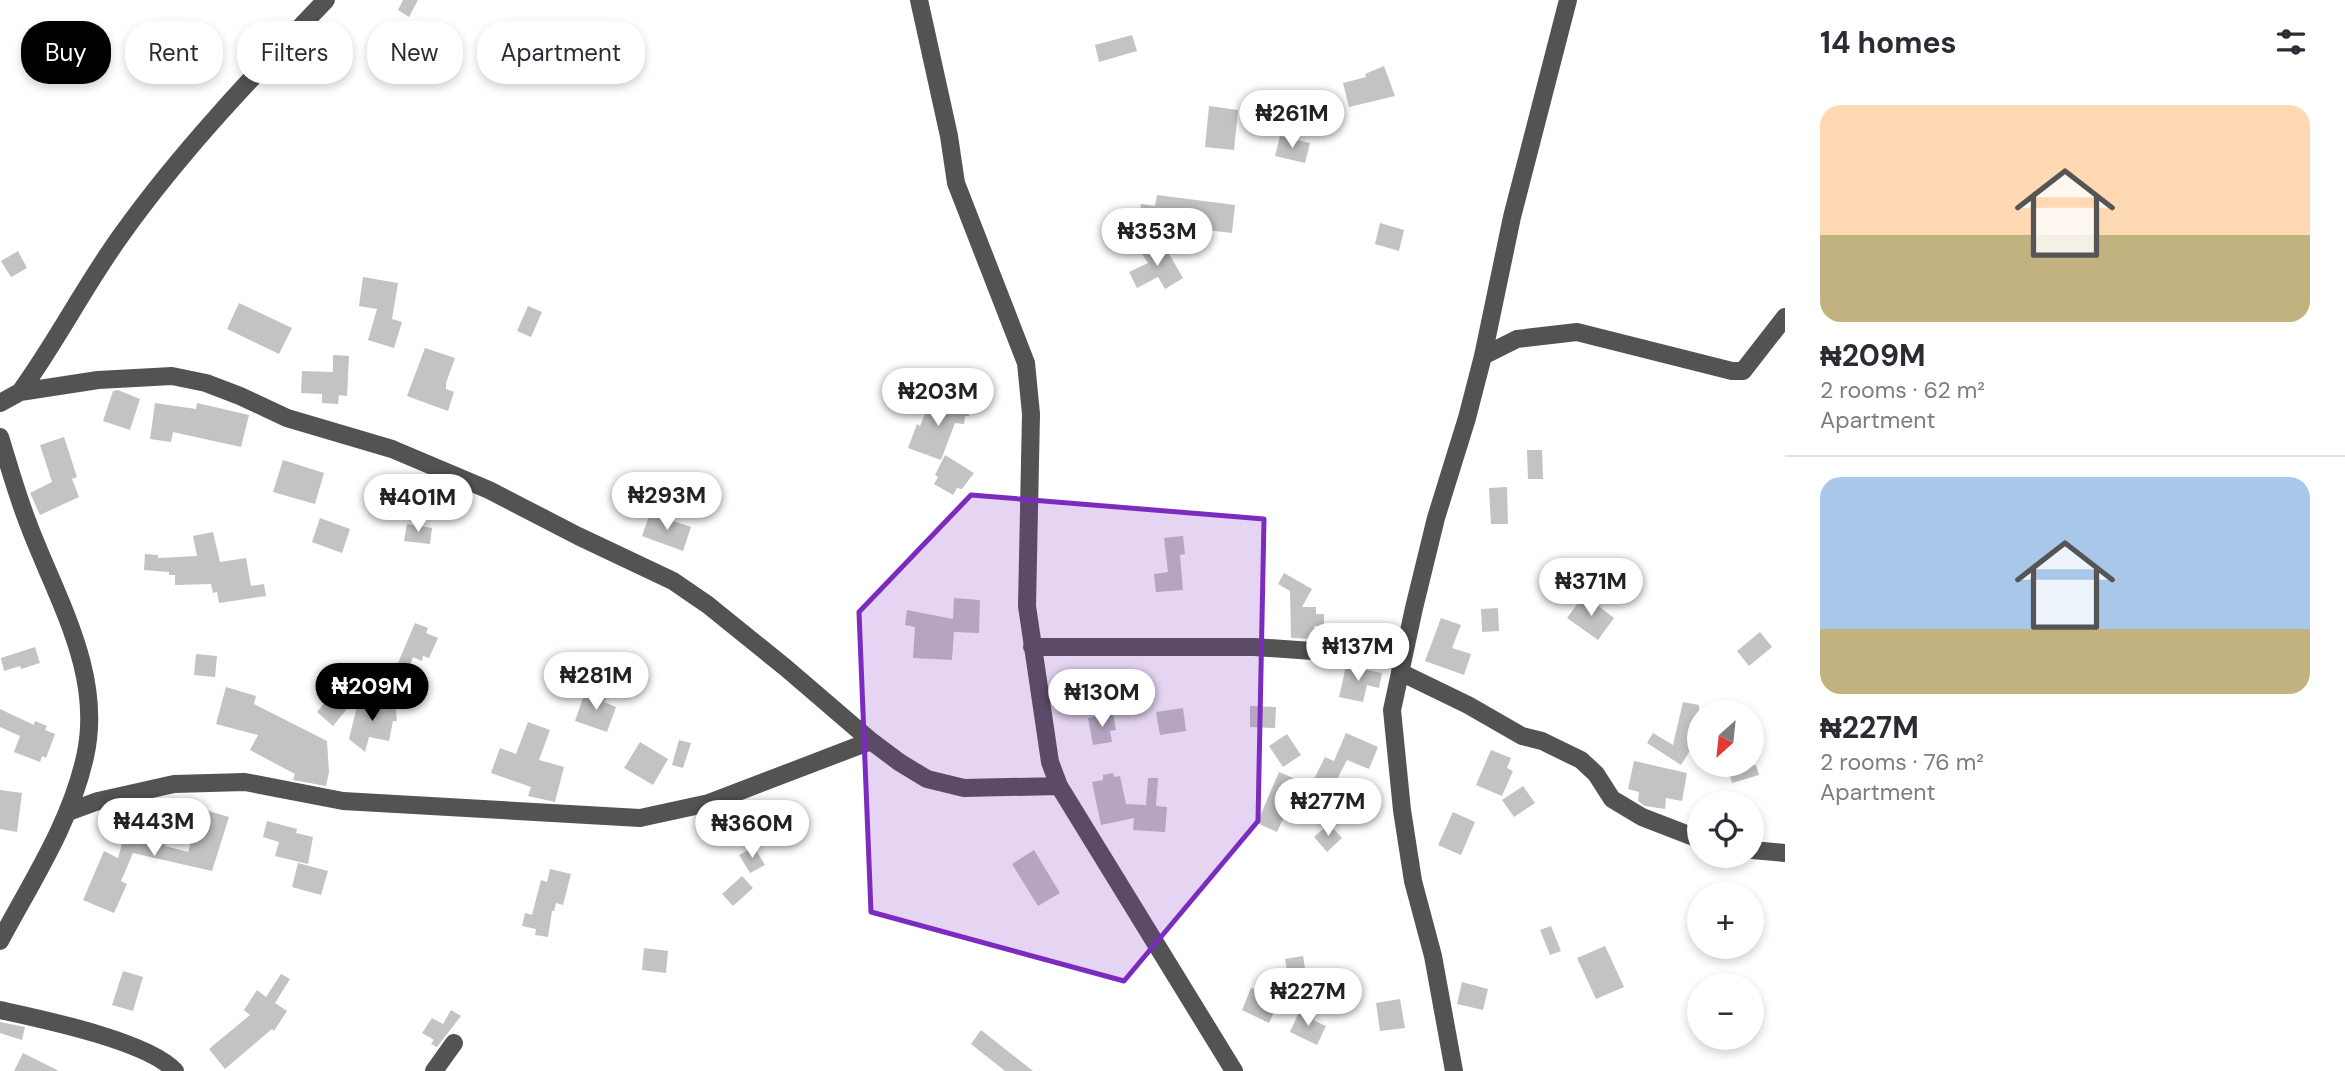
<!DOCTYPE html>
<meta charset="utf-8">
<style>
body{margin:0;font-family:"DM Sans",sans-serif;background:#f2f2f3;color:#2b2b33;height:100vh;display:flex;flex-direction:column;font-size:26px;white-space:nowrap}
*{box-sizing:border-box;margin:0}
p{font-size:23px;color:#7c7c81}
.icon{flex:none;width:38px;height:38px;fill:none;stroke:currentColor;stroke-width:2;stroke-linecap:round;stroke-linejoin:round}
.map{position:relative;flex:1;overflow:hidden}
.drawer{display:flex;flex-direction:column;background:#fff;width:560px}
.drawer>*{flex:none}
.hud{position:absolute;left:21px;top:21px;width:665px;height:63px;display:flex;gap:14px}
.needle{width:46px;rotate:207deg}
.tools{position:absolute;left:1687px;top:700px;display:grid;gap:14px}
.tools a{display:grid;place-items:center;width:77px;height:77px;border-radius:50%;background:#fff;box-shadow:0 4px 10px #0003;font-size:35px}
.price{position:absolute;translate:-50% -60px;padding:0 16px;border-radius:24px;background:#fff;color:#222;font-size:23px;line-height:46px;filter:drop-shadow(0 2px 4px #0008)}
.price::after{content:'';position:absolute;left:50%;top:42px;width:21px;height:16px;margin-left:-10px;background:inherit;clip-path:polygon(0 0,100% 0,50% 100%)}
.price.active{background:#000;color:#fff}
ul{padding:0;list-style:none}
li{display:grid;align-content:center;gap:14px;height:371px;padding:0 35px}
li+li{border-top:2px solid #e1e1e2}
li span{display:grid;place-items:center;height:217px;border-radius:21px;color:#555}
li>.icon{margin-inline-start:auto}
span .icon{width:126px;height:126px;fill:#fffc;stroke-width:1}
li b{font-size:30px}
h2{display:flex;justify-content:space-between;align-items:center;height:84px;padding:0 35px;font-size:30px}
.chip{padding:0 24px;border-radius:28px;background:#fff;box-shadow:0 4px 10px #0003;font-size:24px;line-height:63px}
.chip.active{background:#000;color:#fff}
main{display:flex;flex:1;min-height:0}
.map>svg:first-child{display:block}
.building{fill:#c3c3c3}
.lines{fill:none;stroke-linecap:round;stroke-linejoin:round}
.minor{stroke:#535353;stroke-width:18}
.marked{fill:#7b2cbf;fill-opacity:0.2;stroke:#7b2cbf;stroke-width:5;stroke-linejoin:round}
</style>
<main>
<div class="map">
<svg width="1785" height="1071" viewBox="0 0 1785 1071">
<rect width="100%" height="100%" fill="#fff"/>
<path class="building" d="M403,0h15l-9,17 -11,-7z
M1132,35l5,16 -38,11 -4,-17z
M1384,66l11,30 -46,11 -6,-24 23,-6 -1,-3z
M1209,106l29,4 -4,40 -29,-3z
M1280,136l30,7 -5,20 -30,-7z
M1157,195l78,10 -3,28 -59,-7 -1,9 -34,-4 3,-27 14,2z
M1380,223l24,7 -5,21 -24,-7z
M1162,242l21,36 -18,11 -7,-12 -21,11 -8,-16 19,-9 -6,-9z
M18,251l9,17 -16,9 -10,-16z
M363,277l35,6 -6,36 10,3 -8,26 -26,-8 9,-31 -18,-3z
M239,303l53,25 -13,26 -52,-25z
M528,306l14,6 -11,25 -14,-6z
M425,348l30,10 -9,25v6l8,3 -6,19 -41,-15z
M333,355l16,1 -2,40 -8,-1 -1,9 -16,-1v-9l-21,-1 1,-22 31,1z
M118,390l22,9 -10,31 -27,-9 10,-30z
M956,399l14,1 -1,16h-4l-1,8 -9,-1 -14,37 -33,-12 9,-24 3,2 10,-25 25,9z
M155,403l41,6 1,-6 52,12 -8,32 -68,-15 -2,10 -21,-3z
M64,437l13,40 -5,2 7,18 -39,18 -10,-22 22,-11 -12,-37z
M1527,450h15l1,29h-15z
M945,455l29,18 -12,16 -5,-1 -4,7 -19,-11 4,-7 -3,-2z
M283,460l41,13 -9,31 -42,-12z
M1507,487l1,37h-17l-2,-36z
M650,513l41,14 -8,24 -41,-15z
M320,518l30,11 -8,24 -30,-11z
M407,524l25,4 -2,16 -26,-3z
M213,532l7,30 26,-4 5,28 13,-2 2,12 -47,7 -2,-11 -4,1 -2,-9 -36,1v-10h-6v-3l-25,-2 1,-16 13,1v3l39,-2 -4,-20z
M1183,536l2,18 -5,1 3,35 -27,2 -2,-18 14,-2 -4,-34z
M1284,573l28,16 -10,18h14v7h8v12h-10v13l-23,-1 -1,-47 -12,-7z
M1584,595l30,23 -16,22 -31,-22z
M954,598l26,2 -1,33 -25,-1 -2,28 -39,-2 2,-31 -10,-2 2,-15 46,9z
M1498,608l1,23 -17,1 -1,-23z
M1441,618l20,7 -9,23 19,6 -7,21 -39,-14z
M415,623l13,5 -2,5 12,5 -9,20 -6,-2 -1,5 -9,-4 -6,17 -12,-4z
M1760,632l12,15 -23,19 -12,-15z
M35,647l5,16 -19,6 -1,-3 -16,5 -3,-13z
M196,654l21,2 -2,21 -21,-2z
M1346,666l36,7 -3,15 -12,-3 -4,17 -24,-5z
M343,680l16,14 -26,32 -16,-14z
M226,687l30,9 -2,8 73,37 2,31 -3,14 -33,-6 2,-6 -45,-24 8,-15 -42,-11z
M596,690l11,7 -3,5 12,5 -9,25 -32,-11 9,-26 8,3z
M360,694l14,12 21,-2 2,17h-4l-4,20 -20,-4 -4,15 -16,-13z
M1683,702l16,3v37l-3,-1 -15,24 -34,-22 6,-10 20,12z
M1250,706l26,1 -1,21 -25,-1z
M1183,708l3,23 -26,4 -4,-23z
M0,709l34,16 1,-4 12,5 -2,4 10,4 -9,24 -4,-2 -2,6 -26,-10 6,-16 -20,-9z
M1113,714l3,16 -6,1 2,11 -19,3 -5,-27z
M528,722l22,8 -11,30 25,7 -9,35 -27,-6 3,-9 -40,-14 9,-25 16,6z
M1346,733l32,14 -9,22 -22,-9 -15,29 -18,-10 11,-22 9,4z
M1287,734l14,21 -18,12 -14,-21z
M679,740l12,3 -8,25 -11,-3z
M640,742l28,17 -15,26 -29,-17z
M1491,750l20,8 -4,10 6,3 -11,25 -26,-11z
M1634,761l53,12 -5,28 -16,-3 -1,11 -20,-3 -7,-5 1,-9 -11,-3z
M1727,765h29l3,10 -27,8z
M1279,772l33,14 -8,18 -12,-5 -15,33 -20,-9z
M1113,773l1,4 6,-1 6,28 20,1 2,-27h10l-2,28 11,1 -2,25 -32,-2 1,-12 -33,7 -9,-43 11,-2v-5z
M1523,786l12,17 -21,14 -12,-17z
M0,790l22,3 -5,39 -17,-3z
M205,810l24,7 -17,54 -79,-18 -12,28 6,3 -13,29 -31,-13 21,-49 14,7 9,-32 40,11 -2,9 23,6 10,-32 3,2z
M1453,812l22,10 -14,33 -23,-10z
M267,821l30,8 -1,4 17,4 -5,27 -33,-8 4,-14 -16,-5z
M1329,824l13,14 -15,14 -13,-15z
M754,847l11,18 -15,8 -11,-18z
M1034,850l26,43 -22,13 -26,-42z
M298,863l30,8 -7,24 -29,-8z
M550,869l21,5 -8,31 -7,-2 -2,8h-2l-4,26 -13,-2 1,-6 -14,-3 3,-13 7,2 9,-35 6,2z
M742,876l11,12 -20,18 -11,-12z
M1551,926l10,25 -11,4 -10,-25z
M1605,946l19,41 -28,12 -19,-41z
M644,948l24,3 -2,22 -24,-3z
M1303,956l2,12 -18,3 -2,-12z
M123,971l20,6 -10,34 -21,-6z
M281,974l9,5 -15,24 12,8 -13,20 -2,-2 -47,40 -16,-20 41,-34 -6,-5 13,-20 9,7z
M1462,982l26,7 -5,21 -26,-6z
M1251,988l30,9 -12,26 -27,-13z
M1400,999l5,29 -25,3 -4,-28z
M451,1010l10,6 -24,31 -6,-3 3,-4 -12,-7 10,-15 11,6z
M1300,1010l15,7 -2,3 13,6 -9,19 -27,-13z
M0,1022l25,5 -3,13 -22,-7z
M981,1030l52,41h-28l-34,-27z
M23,1053l36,18h-45z"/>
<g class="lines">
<path class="minor" d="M919,0l30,136 7,47 70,180 5,51 -4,192 23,156 9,24 175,285
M1483,356l34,-17 60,-7 155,39h11l42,-54
M20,392c37,-51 65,-107 102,-158 60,-84 132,-159 204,-234
M0,403l20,-11 78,-12 74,-4 34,7 34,13 47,22 105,31 97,41 89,46 95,45 35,24 78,63 85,73 28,21 28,17 37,9 95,-2
M0,437c9,29 17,58 28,86 28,75 76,151 57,234 -15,67 -53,124 -85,184
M1032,647h222l73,5 75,9
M1400,672l68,33 54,31 20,5 39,19 15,14 16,25 30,18 57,22
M68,812l30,-11 76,-17 71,-2 98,19 297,17 69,-15 162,-62
M1752,850l33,3
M0,1010c41,9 148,31 175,61
M434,1071l20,-28
M1454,1071l-21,-115 -20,-75 -11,-71 -10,-100 22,-102 22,-90 31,-100 16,-62 29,-139 56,-217"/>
</g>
<path class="marked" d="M971,495l293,24 -6,302 -134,160 -253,-69 -12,-300z"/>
</svg>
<div class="tools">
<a><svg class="needle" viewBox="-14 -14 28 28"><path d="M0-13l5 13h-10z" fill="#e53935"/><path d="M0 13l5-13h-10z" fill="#7c7c81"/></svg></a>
<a><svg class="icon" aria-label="locate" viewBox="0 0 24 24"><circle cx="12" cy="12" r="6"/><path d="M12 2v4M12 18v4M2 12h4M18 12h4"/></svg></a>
<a>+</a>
<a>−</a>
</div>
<b class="price" style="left:1292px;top:150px">₦261M</b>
<b class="price" style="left:1157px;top:268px">₦353M</b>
<b class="price" style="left:938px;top:428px">₦203M</b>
<b class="price" style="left:667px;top:532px">₦293M</b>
<b class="price" style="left:418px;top:534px">₦401M</b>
<b class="price" style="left:1591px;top:618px">₦371M</b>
<b class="price" style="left:1358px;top:683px">₦137M</b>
<b class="price" style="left:596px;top:712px">₦281M</b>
<b class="price active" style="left:372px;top:723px">₦209M</b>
<b class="price" style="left:1102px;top:729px">₦130M</b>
<b class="price" style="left:1328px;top:838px">₦277M</b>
<b class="price" style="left:154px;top:858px">₦443M</b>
<b class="price" style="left:752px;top:860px">₦360M</b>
<b class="price" style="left:1308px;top:1028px">₦227M</b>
<div class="hud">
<a class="chip active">Buy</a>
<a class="chip">Rent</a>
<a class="chip">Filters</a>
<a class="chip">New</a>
<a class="chip">Apartment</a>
</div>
</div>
<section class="drawer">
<h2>14 homes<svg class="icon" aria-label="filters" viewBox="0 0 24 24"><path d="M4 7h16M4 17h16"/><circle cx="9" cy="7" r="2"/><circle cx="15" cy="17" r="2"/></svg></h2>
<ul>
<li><span style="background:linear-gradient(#ffd9b3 60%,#c2b280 0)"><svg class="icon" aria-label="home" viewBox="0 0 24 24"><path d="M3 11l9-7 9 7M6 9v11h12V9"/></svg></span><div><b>₦209M</b><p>2 rooms · 62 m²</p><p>Apartment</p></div></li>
<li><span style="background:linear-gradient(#a9c7e8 70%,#c2b280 0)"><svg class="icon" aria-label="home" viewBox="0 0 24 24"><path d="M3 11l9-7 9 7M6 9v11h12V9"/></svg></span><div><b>₦227M</b><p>2 rooms · 76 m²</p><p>Apartment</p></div></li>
</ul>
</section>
</main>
